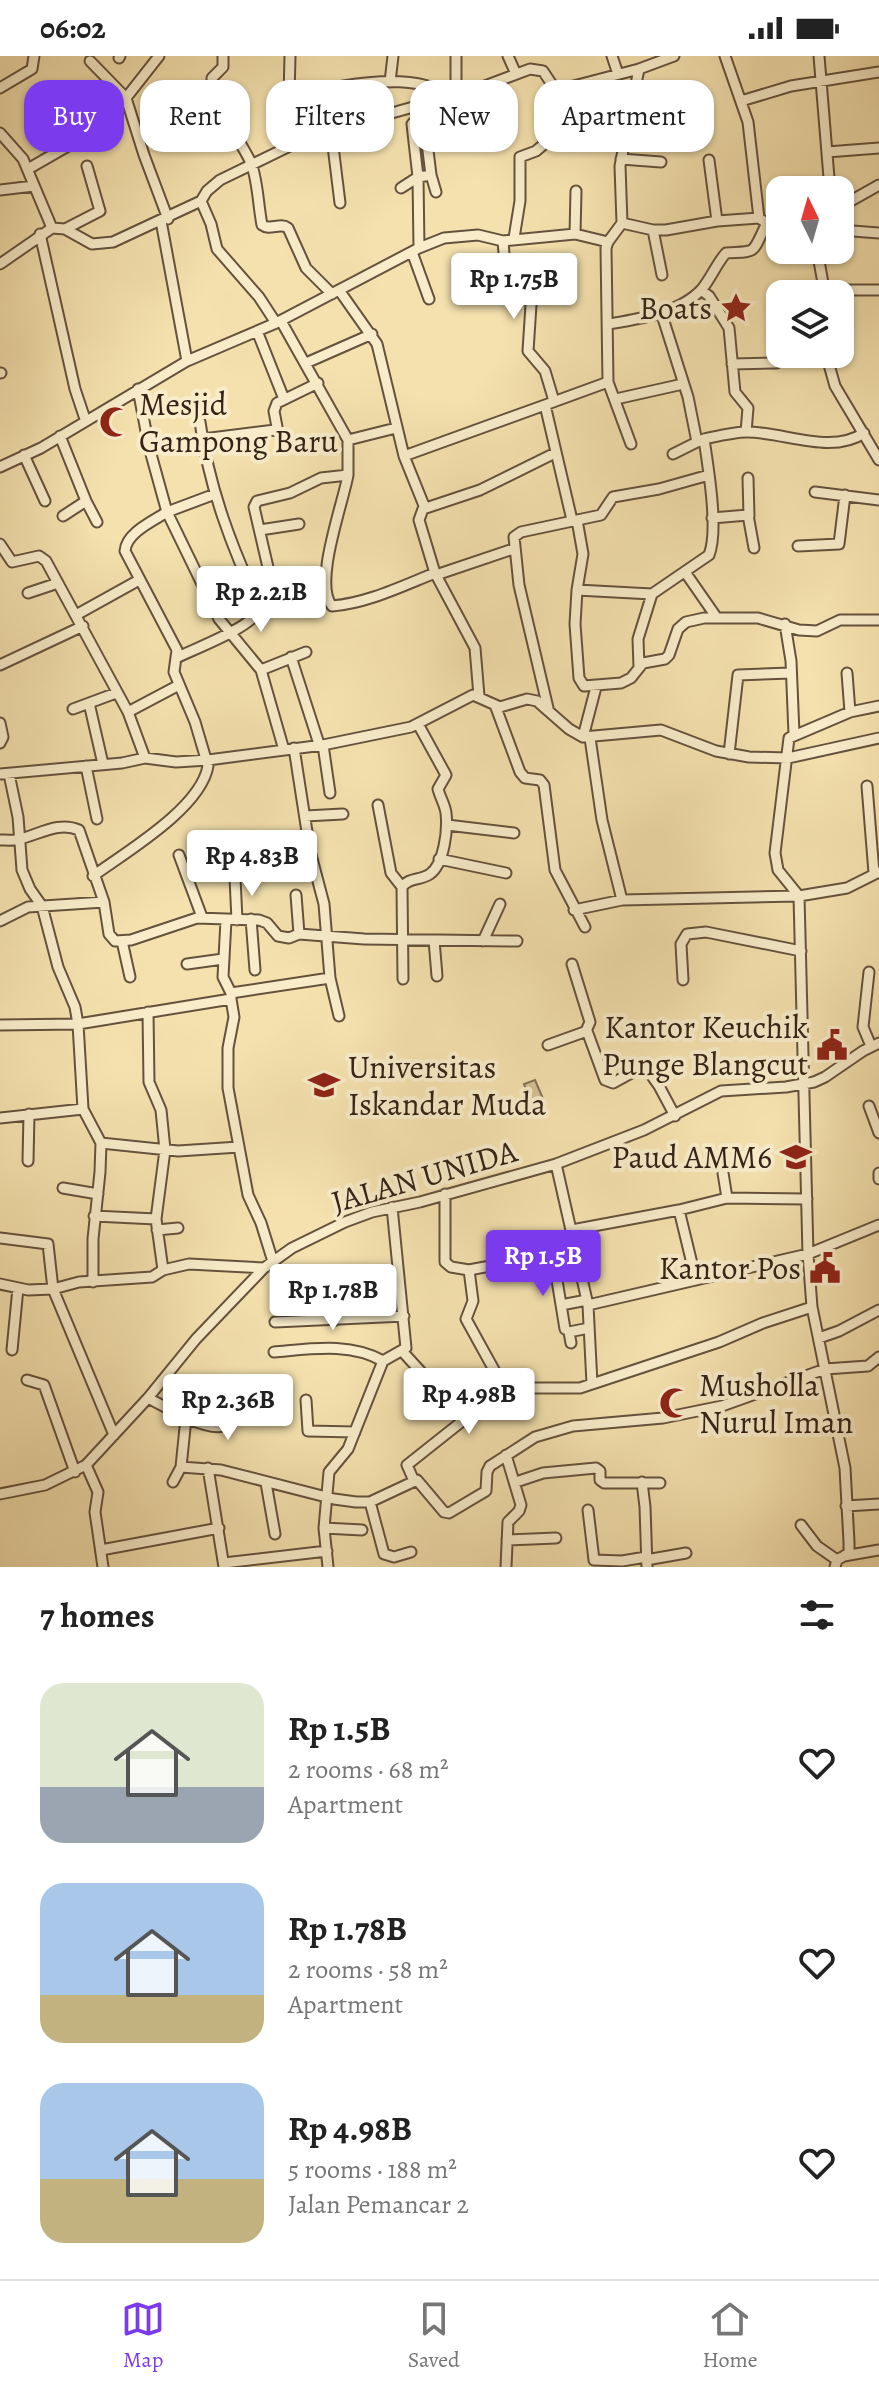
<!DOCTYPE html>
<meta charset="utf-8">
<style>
body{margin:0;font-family:Alegreya,serif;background:#f2f2f2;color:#222;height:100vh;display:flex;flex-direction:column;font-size:30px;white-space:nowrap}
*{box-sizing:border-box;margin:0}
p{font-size:26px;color:#767676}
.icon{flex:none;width:44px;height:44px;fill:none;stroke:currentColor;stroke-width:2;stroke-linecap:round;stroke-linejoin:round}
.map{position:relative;height:1511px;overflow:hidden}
.sheet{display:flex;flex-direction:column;background:#fff;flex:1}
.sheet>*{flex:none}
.hud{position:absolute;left:24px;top:24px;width:832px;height:72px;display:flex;gap:16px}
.needle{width:52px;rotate:355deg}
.controls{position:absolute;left:766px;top:120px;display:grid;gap:16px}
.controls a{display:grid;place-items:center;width:88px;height:88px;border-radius:16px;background:#fff;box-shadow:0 2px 6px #0004;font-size:40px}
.price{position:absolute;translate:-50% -68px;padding:0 18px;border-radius:8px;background:#fff;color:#222;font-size:26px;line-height:52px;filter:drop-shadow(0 2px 4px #0008)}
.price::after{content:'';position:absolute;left:50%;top:48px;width:24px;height:18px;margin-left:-12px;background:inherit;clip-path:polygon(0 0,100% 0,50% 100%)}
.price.active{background:#7c3aed;color:#fff}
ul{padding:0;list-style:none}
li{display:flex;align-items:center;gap:24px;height:200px;padding:0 40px}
li span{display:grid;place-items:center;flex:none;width:224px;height:160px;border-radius:24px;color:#555}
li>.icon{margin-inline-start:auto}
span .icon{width:96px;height:96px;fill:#fffc;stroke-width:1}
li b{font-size:34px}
h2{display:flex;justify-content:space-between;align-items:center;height:96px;padding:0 40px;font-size:34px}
.chip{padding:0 28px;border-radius:24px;background:#fff;box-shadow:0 2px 6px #0004;font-size:28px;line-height:72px}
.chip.active{background:#7c3aed;color:#fff}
.status{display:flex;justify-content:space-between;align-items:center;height:56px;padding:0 40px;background:#fff;direction:ltr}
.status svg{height:22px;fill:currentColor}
.dock{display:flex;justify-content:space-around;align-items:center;height:112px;border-top:2px solid #e0e0e0;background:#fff;font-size:22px;color:#767676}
.dock a{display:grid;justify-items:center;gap:4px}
.dock .active{color:#7c3aed}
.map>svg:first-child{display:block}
.green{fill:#d4c194;stroke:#847256;stroke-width:2}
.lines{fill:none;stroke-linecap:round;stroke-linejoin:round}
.minor-casing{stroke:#65523d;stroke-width:13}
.minor{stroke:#f8ecca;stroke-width:9}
.labels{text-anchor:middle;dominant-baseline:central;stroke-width:8;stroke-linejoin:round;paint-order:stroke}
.poi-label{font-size:32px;fill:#352317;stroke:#f8ecca;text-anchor:end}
.street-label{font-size:32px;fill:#352317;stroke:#f8ecca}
</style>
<div class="status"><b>06:02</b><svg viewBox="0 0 49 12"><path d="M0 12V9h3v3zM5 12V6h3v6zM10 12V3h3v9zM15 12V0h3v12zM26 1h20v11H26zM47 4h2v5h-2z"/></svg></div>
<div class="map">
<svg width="879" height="1511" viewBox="0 0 879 1511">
<rect width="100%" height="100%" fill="#f4e1ae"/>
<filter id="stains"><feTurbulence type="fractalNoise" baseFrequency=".0025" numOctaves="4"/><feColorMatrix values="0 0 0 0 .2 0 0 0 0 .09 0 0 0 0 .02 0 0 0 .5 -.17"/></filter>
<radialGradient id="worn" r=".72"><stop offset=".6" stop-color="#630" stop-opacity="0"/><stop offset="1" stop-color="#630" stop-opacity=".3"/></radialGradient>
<path class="green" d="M535,1024l9,21 -12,5 -8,-22z"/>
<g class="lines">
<defs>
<path id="minor" d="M223,0v11l-11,11c-1,28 28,60 39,85 7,18 7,42 11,62 8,6 18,-3 26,3l18,40 26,26
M456,0v39
M508,0l8,18
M612,0l6,18
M725,0l23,66 11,96 21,14
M819,0l11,134
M119,2l1,-2
M90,5l36,37 18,57 24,64
M390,26l3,-26
M0,32l32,-19 2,-13
M67,32l22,47
M289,41l1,-41
M741,45l50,-15 88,-14
M175,53l40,-16
M417,63l-5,5 6,53 1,71
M331,74l9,73
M0,77l23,26 29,69
M292,89l-12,-37 2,-7 7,-4c42,-10 124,-29 161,0
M827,96l52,-4
M621,103l40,3
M709,104l8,61
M28,113l66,-38 32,-33 33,-42
M431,119l5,17
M401,132l17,-11 13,-2 -6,-49 -2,-5 -6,-2 -1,-6
M0,134l34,-4
M201,145l10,23 6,25 42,48 17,26 143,-75 25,-10 34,-3 25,6 72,-7 33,8
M840,151l39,-22
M161,165l26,140
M622,167l-14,19 -2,6 2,134 23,62
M622,167l-2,-57 19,-97
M622,167l31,7h13l51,-9 42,-3
M65,173l35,-18 -13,-45
M653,174l9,45
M840,174l39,3
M40,178l35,155 10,30
M575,178l1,-43
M514,182l6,-37v-44l16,-6 7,-6 15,-57
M503,185l3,37 23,8 2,19 -3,46 17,20 9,30
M817,194l8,44
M412,196l17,47
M0,208l52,-36 13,1 27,15 21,-2 88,-41 6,-10 13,-11 72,-35 39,-15 143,-40 56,-21 13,2 10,15 9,3 77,-20 35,-13
M339,234l38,54 27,112 141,-51
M701,234l8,6 20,32 6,64 13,16 -2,24
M825,234h54
M661,256l27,85 9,45 7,-3
M609,268c30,-5 71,-11 93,-35 9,-11 15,-26 24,-36 32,-2 25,2 40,-28
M257,275l27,68
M826,298l9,32 44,74
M306,307l66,-29
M732,308l44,-1 4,-29
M0,317h1
M616,343l67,-15
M60,380l26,65 11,21
M203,383l72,-9 2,-3 -3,-16 3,-8 41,-20
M348,384l48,-12
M673,398l24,-12
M24,399l21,46
M404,400l21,52
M0,411l41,-19 146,-87 89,-38
M348,419c-5,29 -35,108 -16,131 36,-3 70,-20 103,-33l-16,-53 4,-11 57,-19 75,-37
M748,422l1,38
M815,436l64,8
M215,438l-48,18 52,107 42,51 23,80
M63,460l23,-15
M712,462l36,-3 6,33
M572,464l-27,-115 63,-23
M577,464l6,34 -6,36 -2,34 4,54 5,8 37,-3 10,-5 12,-15 22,-4 4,-4 9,-26 8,-7 18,-4h54l41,12 18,1 23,-11h39
M260,474l39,-6
M0,488l12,18 27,-6 7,5 82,151 17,46
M798,490l41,-2 6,-49
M685,516l32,46
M435,517l40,75 4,48
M436,519l77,-26
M270,520l56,-3
M248,526l22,-6 -16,-69 3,-6 33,-8 31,-15 27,-3v-35l-67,-119
M577,534l75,4 57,-39c10,-25 -1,-88 -5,-116 14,-3 30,-7 43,-7 37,0 84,23 117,1
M28,537l30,-10
M76,559l63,-35
M785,568l6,37 3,73
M291,601l28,87
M176,602c20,-10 78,-31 84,-50 -28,-60 -51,-120 -60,-186
M0,609l83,-39
M639,611l-1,-28 14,-45
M261,614l45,-18
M847,617l3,39
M89,647l14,61
M495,649l25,67 5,6 15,2 4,5 11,85 30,57
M548,652l-29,-123 -5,-48 7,-5 80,-17 12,-18 46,-8 50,-14
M73,653l43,-16
M128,656l51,-27
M0,667l3,14 -3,6
M583,681l13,-50
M590,682l12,82 20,80
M323,689l7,48
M294,692l16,103 14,53 6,74 9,38
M729,698l9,-79 53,-2
M86,710l11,53
M0,718l122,-11 23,-5 31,4 32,-2 115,-15 88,-18 62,-32 27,12 27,-8 10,2 32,28 14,8 78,-7 55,21 33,6 39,1 91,-20
M9,718l9,43 4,53 8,19 12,17 16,61 17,40 3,17 5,85 18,34 -1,29 -7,67v43
M867,730l7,87
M378,749l13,68 11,14
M305,760l38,-2
M447,769l67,8
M0,784c6,0 14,1 20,-1 20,-5 39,-18 59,-9l25,72 5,32 6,7 16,-1 66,-22 62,2 8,3 11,13 11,2 10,-4 65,5 153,2
M179,799l23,62
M439,803l67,14
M93,820c33,-24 108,-68 115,-110l-13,-44 -21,-50 3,-22 -52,-99c1,-18 28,-30 42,-39l-18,-65 -11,-58
M235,822l2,42
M296,839l3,39
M574,854l48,-10 177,-4 48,-8 32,-16
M251,863l4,51
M226,864l-3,57 8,16
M0,865l28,-14 76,-5
M434,884l3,36
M122,885l8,36
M483,885l17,-37
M187,908l36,-5
M572,908l18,58 -4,9
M869,916l-6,55 8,19
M403,923l-1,-92c7,-10 18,-6 28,-13 14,-10 18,-44 16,-61 -1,-8 -6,-16 -8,-24l8,-14 -28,-51
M683,924l-2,-36 6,-10 19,-2 95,19
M231,943l3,18 -6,31v40l20,107 13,28 18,58 -2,14
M148,956l1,70 12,28 4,40 -9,69 7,51
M0,969l78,-1 153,-25v-6l99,-15
M548,989l39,-14 18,49 8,3 22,-12 12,-2 12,17 16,30
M869,1050l10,27
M0,1062l83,-9
M101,1087l77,8 61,-4
M28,1105l1,-47
M556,1108l32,141 4,79
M879,1117v6
M63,1132l35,6
M445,1138v68l6,5 18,3 4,31 -7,18 38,69
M727,1142l80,1
M679,1154l17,70
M94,1160l62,3
M157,1174l21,-2
M572,1174l107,-20 48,-12 -4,-25
M0,1182l48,6 5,45 61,146
M554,1206l11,67
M469,1214l58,-11
M0,1228l28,6 25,-1 26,-7 73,-5 11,-7 26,-6 75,4
M332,1235l4,29
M561,1249l26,-5
M588,1249l220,-51 71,-29
M275,1266l129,-6
M819,1282l20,-7 40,-21
M571,1287l-2,-11 20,-4
M12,1294l6,-62
M402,1295l62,68
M274,1296c36,-3 76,-10 109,9
M27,1324l17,5 31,87
M504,1332h76l139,-46 44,-19 49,-16
M148,1342l38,20 -5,49 40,3 113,29 22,3h14l47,-22 27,32 5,1 37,-22 1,-19 3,-6 45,-29 38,-11 90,-8 59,-12 103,-37 43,-3 11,-9
M306,1344l2,31 47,1
M186,1362c24,10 49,18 55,-15
M86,1409l12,27 -3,20 8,55
M208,1412l16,99
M414,1425l-7,-16 97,-77
M173,1426l8,-15
M516,1426l27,-9 53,-5 4,3v9l4,3h56
M642,1426l3,25 2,60
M266,1427l9,51
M0,1438l45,-9 41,-20 62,-67 48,-59 68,-71 28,-20 53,-26 27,-10 48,-10 136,-38 88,-34 77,-39 65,-4 28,-5 11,-5 38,-26 16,-8
M370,1446l14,52 10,3 17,-5
M846,1450l33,-2
M588,1454l6,50 28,1 24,-4
M801,1469l16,21 20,14
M324,1472l38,2
M507,1484l49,-2
M101,1494l118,-22
M844,1500l35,-6
M646,1504l40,-7
M224,1507l103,-12
M328,1511l-4,-39 5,-56 19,-23 35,-88 23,-13 -14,-141
M506,1511l2,-45 11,-11 2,-6 -15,-50
M835,1511l2,-7 12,-7v-11l-4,-74 -33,-161 -4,-53 -9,-358 -21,-26 -3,-17 14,-115 61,-26 29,-6"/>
</defs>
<use href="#minor" class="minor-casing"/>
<use href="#minor" class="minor"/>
</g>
<defs>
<symbol id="sight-bare" viewBox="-9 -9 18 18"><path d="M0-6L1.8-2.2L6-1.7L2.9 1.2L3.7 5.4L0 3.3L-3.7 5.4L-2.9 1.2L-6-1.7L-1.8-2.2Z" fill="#8f2418" stroke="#f8ecca" stroke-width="2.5" paint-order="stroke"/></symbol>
<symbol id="mosque-bare" viewBox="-9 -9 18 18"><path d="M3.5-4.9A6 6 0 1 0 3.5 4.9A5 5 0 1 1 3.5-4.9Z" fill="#8f2418" stroke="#f8ecca" stroke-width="2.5" paint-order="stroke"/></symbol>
<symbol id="civic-bare" viewBox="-9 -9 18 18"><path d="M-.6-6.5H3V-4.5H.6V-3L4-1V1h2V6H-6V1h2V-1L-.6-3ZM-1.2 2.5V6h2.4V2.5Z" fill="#8f2418" stroke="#f8ecca" stroke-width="2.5" paint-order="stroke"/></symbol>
<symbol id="university-bare" viewBox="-9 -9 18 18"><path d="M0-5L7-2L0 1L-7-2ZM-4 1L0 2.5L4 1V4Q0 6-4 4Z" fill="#8f2418" stroke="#f8ecca" stroke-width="2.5" paint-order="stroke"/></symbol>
<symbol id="school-bare" viewBox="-9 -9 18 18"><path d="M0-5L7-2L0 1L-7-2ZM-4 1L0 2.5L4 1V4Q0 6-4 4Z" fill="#8f2418" stroke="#f8ecca" stroke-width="2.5" paint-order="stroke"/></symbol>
</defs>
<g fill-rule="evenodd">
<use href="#sight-bare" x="714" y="230" width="44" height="44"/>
<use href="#mosque-bare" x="93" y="344" width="44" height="44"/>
<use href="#civic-bare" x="810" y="967" width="44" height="44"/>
<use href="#university-bare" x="302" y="1007" width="44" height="44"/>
<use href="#school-bare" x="774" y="1079" width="44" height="44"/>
<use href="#civic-bare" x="803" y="1190" width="44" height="44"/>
<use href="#mosque-bare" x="653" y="1325" width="44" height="44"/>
</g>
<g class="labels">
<g class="poi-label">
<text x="712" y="252">Boats</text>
<text x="139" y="348" text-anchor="start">Mesjid<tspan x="139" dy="37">Gampong Baru</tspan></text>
<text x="808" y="971">Kantor Keuchik<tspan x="808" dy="37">Punge Blangcut</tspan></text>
<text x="348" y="1011" text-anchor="start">Universitas<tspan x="348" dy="37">Iskandar Muda</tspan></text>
<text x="772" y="1101">Paud AMM6</text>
<text x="801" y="1212">Kantor Pos</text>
<text x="699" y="1329" text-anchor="start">Musholla<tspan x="699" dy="37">Nurul Iman</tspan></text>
</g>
<g class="street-label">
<text transform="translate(424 1120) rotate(-16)">JALAN UNIDA</text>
</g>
</g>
<rect width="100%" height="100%" filter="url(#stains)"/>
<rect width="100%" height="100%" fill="url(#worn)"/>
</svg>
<div class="controls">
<a><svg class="needle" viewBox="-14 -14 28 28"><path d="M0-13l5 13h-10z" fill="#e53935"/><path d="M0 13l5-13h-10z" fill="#767676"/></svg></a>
<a><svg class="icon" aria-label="layers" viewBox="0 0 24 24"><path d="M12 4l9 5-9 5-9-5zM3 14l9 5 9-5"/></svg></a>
</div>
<b class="price" style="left:514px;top:265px">Rp 1.75B</b>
<b class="price" style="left:261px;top:578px">Rp 2.21B</b>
<b class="price" style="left:252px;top:842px">Rp 4.83B</b>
<b class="price active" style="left:543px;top:1242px">Rp 1.5B</b>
<b class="price" style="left:333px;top:1276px">Rp 1.78B</b>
<b class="price" style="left:469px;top:1380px">Rp 4.98B</b>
<b class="price" style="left:228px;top:1386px">Rp 2.36B</b>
<div class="hud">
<a class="chip active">Buy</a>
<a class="chip">Rent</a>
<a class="chip">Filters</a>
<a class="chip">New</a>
<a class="chip">Apartment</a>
</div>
</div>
<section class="sheet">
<h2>7 homes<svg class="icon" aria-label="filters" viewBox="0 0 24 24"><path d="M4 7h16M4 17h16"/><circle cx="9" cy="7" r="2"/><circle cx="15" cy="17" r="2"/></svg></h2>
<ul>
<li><span style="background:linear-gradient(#dfe7d0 65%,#9aa5b1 0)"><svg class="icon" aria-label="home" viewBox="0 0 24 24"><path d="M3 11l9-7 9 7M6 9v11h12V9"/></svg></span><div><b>Rp 1.5B</b><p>2 rooms · 68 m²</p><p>Apartment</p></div><svg class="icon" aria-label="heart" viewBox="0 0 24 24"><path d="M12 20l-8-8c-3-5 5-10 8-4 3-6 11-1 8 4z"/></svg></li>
<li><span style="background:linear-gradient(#a9c7e8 70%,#c2b280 0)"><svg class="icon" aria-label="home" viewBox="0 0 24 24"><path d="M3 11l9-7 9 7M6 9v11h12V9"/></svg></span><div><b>Rp 1.78B</b><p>2 rooms · 58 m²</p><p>Apartment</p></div><svg class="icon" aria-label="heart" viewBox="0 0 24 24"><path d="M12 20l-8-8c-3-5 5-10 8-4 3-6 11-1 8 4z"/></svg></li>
<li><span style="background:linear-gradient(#a9c7e8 60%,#c2b280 0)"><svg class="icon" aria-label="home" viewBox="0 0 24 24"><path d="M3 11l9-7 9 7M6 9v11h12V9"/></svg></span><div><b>Rp 4.98B</b><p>5 rooms · 188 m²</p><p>Jalan Pemancar 2</p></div><svg class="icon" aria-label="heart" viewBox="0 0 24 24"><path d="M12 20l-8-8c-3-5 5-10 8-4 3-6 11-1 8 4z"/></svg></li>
</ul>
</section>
<nav class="dock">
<a class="active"><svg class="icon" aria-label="map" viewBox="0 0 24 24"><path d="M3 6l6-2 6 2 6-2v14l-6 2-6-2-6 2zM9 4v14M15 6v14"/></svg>Map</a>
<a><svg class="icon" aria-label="saved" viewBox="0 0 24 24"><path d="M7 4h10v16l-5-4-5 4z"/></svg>Saved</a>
<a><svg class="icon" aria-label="home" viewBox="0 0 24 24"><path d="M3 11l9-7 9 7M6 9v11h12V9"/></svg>Home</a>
</nav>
